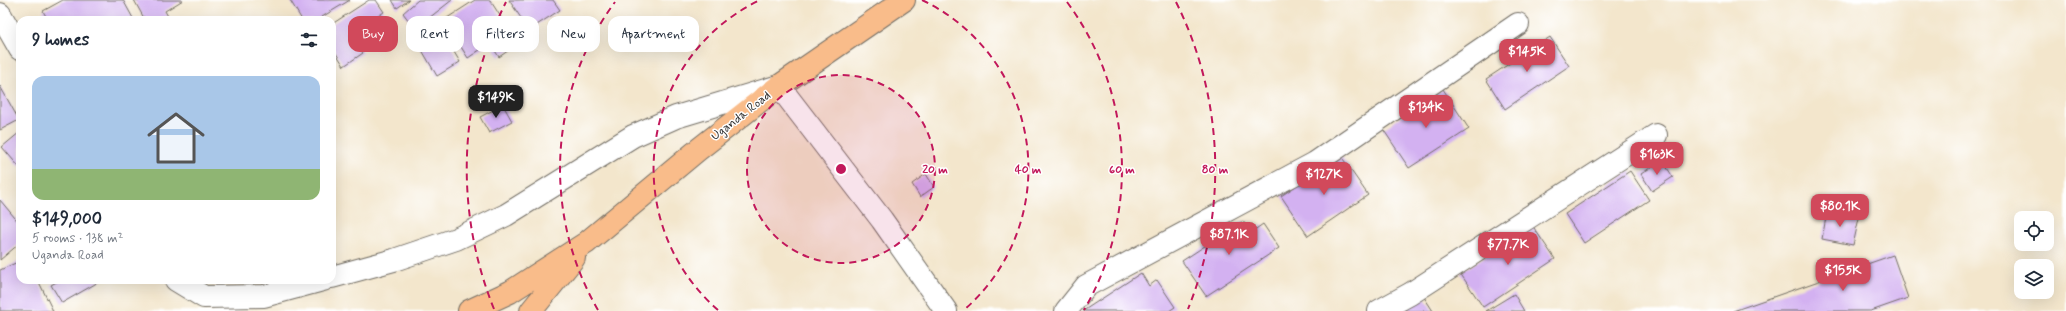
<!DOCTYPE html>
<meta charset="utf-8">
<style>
body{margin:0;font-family:Mynerve,sans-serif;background:#f2f2f3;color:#1f2937;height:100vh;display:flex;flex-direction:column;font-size:15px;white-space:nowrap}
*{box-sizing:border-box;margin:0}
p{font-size:13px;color:#747a83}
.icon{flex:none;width:22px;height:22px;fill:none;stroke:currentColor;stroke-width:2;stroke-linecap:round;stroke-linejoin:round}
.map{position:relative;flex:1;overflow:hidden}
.sheet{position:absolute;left:16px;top:16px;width:320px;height:268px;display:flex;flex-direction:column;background:#fff;border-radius:12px;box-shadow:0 4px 16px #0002}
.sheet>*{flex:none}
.banner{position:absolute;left:348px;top:16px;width:380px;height:36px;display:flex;gap:8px}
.tools{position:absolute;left:2014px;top:211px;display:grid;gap:8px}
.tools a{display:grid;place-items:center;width:40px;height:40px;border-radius:8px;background:#fff;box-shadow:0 4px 16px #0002;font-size:20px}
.price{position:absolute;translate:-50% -34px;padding:0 9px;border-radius:8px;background:#d1495b;color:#fff;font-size:13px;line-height:26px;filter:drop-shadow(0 1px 2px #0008)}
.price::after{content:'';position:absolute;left:50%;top:24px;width:12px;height:9px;margin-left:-6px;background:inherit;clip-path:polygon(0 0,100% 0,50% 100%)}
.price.on{background:#222;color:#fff}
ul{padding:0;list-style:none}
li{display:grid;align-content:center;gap:8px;height:212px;padding:0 16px}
li span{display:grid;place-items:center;height:124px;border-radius:12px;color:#555}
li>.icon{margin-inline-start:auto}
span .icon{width:72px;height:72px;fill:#fffc;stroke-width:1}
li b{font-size:17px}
h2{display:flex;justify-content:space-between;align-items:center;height:48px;padding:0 16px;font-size:17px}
.tag{padding:0 14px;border-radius:12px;background:#fff;box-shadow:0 4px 16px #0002;font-size:14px;line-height:36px}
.tag.on{background:#d1495b;color:#fff}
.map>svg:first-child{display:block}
.building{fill:#d3b1f1}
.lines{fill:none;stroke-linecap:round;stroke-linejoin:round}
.minor-casing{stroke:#716c63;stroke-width:24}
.primary-casing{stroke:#716c63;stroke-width:24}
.minor{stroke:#fff;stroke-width:22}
.primary{stroke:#f9bc8a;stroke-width:22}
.ring{fill:none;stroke:#c2185b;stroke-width:2;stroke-dasharray:7 5}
.labels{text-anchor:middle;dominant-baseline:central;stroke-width:3;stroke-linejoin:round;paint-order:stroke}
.street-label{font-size:13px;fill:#2b2b2b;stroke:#fff}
.centre{fill:#c2185b;stroke:#fff;stroke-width:2}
.ring-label{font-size:12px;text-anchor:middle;font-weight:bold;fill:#c2185b;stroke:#fff;stroke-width:3;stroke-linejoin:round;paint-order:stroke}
</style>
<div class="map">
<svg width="2066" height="311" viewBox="0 0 2066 311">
<rect width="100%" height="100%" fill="#fff"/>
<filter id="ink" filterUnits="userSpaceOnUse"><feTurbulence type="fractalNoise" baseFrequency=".025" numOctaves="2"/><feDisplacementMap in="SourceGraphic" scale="8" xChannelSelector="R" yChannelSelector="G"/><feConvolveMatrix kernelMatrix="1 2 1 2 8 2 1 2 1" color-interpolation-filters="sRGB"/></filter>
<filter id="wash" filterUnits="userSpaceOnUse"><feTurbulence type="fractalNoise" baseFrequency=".012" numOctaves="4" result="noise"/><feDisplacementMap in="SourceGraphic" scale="16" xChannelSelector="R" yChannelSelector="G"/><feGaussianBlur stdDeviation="0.9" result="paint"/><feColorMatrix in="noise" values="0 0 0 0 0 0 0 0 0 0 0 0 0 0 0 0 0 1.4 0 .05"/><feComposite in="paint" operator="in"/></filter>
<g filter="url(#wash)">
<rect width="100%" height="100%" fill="#f3e6cc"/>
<g id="blocks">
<path class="building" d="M63,0h60l11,20h-86l-5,-9z
M134,0h49l-18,11 5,9h-25z
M290,0h60l-33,20h-15z
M369,0h7l8,12 -34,23 13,18 -19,13 -12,-19v-23z
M392,0h17l-12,8z
M418,0h34l-37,29 -12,-16z
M475,0h15l28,44 -19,13 -9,-14 -22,15 -24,-38z
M509,0h44l7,10 -31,20z
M435,20l25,42 -23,14 -25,-43z
M1550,37l19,29 -64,43 -19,-30z
M0,86l19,34 -19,10z
M1443,89l26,40 -60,39 -26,-39z
M503,105l9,16 -23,12 -9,-16z
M20,132v36l-18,-21z
M1341,156l27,39 -60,41 -27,-40z
M1662,160l11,17 -21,14 -11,-17z
M1630,171l19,29 -65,43 -19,-29z
M926,174l8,13 -14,10 -8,-13z
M0,200l20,24v19l-20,17z
M1827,212l32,6 -6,27 -31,-6z
M1243,221l7,12 13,-9 16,24 -73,48 -24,-35z
M1532,225l23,34 -72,48 -23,-34z
M1893,255l15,43 -37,13h-138z
M20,261v19h18l15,31h-53v-41z
M1141,273l8,13 8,-6 18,27 -6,4h-86z
M60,280h42l-40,23 -11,-18z
M1422,294l11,17h-36z
M1514,294l10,17h-38z"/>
</g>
</g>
<g filter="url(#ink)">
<use href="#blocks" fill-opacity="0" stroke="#716c63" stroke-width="1"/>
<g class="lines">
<defs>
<path id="minor" d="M0,14l20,35
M332,277l62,-17 62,-21 50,-24 127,-79 43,-19 103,-31 103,134 64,91
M176,280l28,17 60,-1 59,-16
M1066,311l20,-25 229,-123 203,-139
M1379,311l31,-17 246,-159"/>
<path id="primary" d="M469,311l41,-19 76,-49 113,-94 80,-63 125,-86
M531,311l43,-53"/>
</defs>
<use href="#minor" class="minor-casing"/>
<use href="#primary" class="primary-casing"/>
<use href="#minor" class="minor"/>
<use href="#primary" class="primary"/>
</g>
</g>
<circle cx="841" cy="169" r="94" fill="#c2185b" fill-opacity=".12"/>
<g class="ring">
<circle cx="841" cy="169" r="94"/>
<path d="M718 310A187 187 0 0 1 760 0M922 0A187 187 0 0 1 964 310"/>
<path d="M598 310A281 281 0 0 1 615 2M1067 2A281 281 0 0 1 1084 310"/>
<path d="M494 309A374 374 0 0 1 506 2M1176 2A374 374 0 0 1 1188 309"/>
</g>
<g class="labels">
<g class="street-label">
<text transform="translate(741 116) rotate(-38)">Uganda Road</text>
</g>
</g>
<circle cx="841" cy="169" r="6" class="centre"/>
<g class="ring-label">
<text x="935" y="173">20 m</text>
<text x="1028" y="173">40 m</text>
<text x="1122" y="173">60 m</text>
<text x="1215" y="173">80 m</text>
</g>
</svg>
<div class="tools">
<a><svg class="icon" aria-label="locate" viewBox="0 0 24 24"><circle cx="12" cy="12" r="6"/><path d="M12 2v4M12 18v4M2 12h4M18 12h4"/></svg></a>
<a><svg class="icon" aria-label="layers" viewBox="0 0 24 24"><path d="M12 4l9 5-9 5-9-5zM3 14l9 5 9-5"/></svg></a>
</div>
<b class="price" style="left:1527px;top:73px">$145K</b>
<b class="price on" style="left:496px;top:119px">$149K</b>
<b class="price" style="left:1426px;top:129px">$134K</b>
<b class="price" style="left:1657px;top:176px">$163K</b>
<b class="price" style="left:1324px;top:196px">$127K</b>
<b class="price" style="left:1840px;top:228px">$80.1K</b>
<b class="price" style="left:1229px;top:256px">$87.1K</b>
<b class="price" style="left:1508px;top:266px">$77.7K</b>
<b class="price" style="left:1843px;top:292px">$155K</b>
<div class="banner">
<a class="tag on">Buy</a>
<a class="tag">Rent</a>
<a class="tag">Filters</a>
<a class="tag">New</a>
<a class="tag">Apartment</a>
</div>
<section class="sheet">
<h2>9 homes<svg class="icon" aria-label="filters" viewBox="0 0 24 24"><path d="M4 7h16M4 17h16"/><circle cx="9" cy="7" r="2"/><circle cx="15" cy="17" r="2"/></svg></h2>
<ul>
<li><span style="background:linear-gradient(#a9c7e8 75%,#8fb573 0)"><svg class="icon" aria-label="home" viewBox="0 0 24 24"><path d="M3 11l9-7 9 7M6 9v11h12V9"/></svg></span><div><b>$149,000</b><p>5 rooms · 138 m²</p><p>Uganda Road</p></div></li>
</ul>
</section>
</div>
